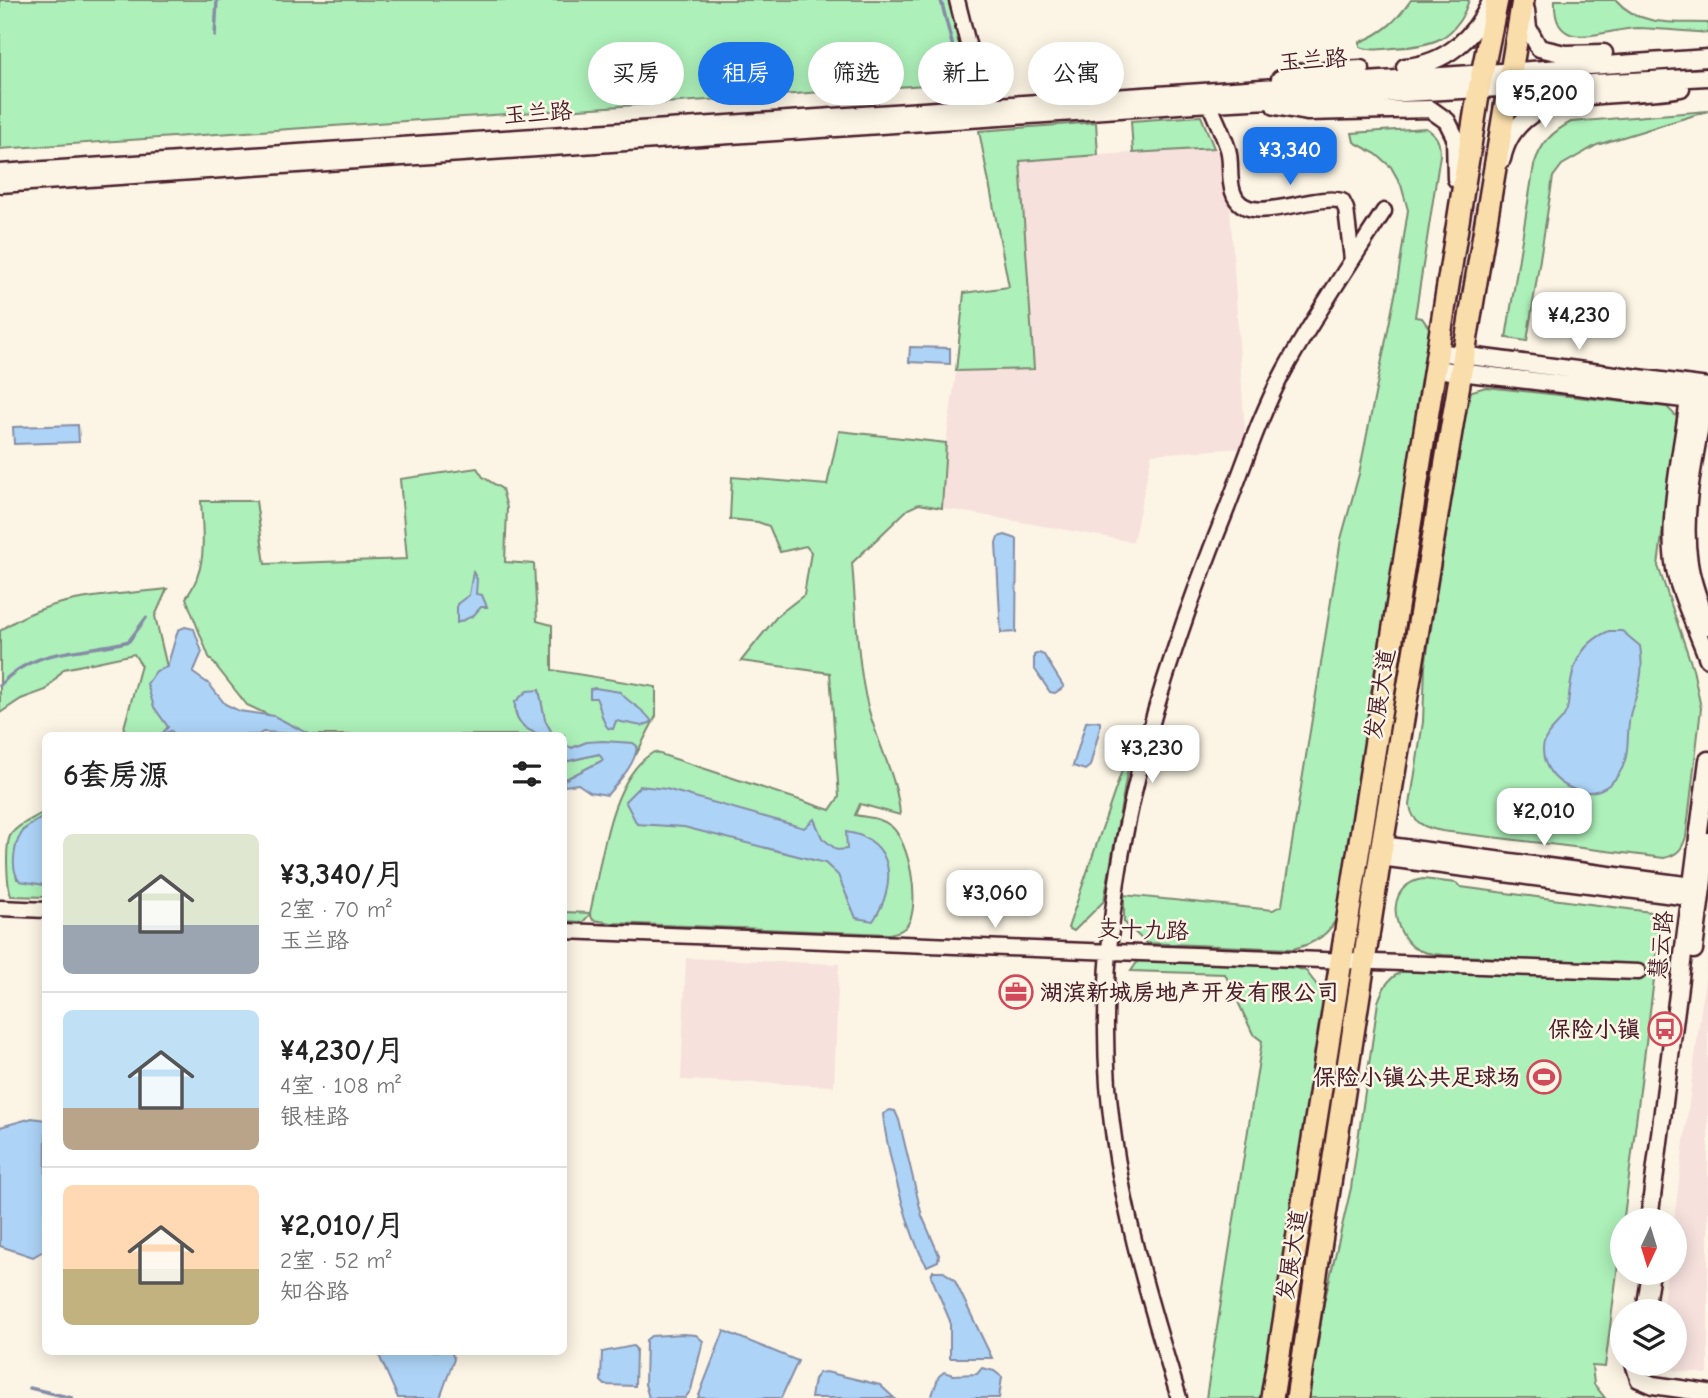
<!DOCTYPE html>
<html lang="zh">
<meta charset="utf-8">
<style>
body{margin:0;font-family:"Comic Neue","LXGW WenKai TC",sans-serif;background:#f2f2f2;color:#222;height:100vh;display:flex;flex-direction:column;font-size:26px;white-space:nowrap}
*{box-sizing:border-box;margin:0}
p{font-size:23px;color:#767676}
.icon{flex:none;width:38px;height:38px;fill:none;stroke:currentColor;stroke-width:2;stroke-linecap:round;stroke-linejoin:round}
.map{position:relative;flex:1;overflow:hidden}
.panel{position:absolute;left:42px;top:732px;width:525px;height:623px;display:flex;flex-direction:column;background:#fff;border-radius:10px;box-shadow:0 4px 18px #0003}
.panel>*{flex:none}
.hud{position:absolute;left:588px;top:42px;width:665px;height:63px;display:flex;gap:14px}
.needle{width:46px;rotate:184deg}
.fabs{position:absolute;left:1610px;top:1208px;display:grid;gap:14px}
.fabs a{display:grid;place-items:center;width:77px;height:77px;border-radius:50%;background:#fff;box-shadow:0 4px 18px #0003;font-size:35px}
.price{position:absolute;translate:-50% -60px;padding:0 16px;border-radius:14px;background:#fff;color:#222;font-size:23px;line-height:46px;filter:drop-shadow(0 2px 4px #0008)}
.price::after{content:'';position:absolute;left:50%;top:42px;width:21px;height:16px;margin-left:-10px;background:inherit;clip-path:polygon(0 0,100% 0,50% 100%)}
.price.current{background:#1a73e8;color:#fff}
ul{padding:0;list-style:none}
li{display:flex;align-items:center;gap:21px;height:175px;padding:0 21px}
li+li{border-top:2px solid #e0e0e0}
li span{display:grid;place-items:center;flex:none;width:196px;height:140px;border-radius:10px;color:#555}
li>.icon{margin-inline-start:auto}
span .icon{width:84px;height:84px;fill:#fffc;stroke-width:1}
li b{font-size:30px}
h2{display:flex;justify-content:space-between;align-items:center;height:84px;padding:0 21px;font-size:30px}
.tag{padding:0 24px;border-radius:32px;background:#fff;box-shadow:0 4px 18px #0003;font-size:24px;line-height:63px}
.tag.current{background:#1a73e8;color:#fff}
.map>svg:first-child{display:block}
.built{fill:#f6e1dd}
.green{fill:#adf0b9;stroke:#7c8872;stroke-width:2}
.water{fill:#add4f7;stroke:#858ca5;stroke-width:2}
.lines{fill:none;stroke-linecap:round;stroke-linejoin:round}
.stream{stroke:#858ca5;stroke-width:3.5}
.minor-casing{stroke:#4a1f2b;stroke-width:19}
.tertiary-casing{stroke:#4a1f2b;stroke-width:21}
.primary-casing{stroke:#4a1f2b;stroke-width:26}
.minor{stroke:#fcf5e5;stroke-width:14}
.tertiary{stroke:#fcf5e5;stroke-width:16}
.primary{stroke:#f9ddab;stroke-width:21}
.labels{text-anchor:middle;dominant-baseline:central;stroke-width:5;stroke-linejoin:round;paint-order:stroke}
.street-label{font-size:23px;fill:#4a1f2b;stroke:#fcf5e5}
.poi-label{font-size:23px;font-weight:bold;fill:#4a1f2b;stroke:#fcf5e5;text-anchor:end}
</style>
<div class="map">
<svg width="1708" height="1398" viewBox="0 0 1708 1398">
<rect width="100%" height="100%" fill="#fcf5e5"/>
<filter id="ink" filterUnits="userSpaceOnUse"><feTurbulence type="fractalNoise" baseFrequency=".0143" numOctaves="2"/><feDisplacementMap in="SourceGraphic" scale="14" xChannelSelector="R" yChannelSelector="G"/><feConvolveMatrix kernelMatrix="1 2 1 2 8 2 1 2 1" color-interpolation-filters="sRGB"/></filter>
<g filter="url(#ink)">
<path class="built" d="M1226,147l20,301 -94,6 -19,88 -191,-34 4,-65 10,-72 78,-3 -14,-208z
M1708,954v420l-54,-6 1,-5h20v-52h-13l5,-39h8l-1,-52z
M686,958l153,6 -5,122 -153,-6z"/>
<path class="green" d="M0,0h948l21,82 -969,67z
M1411,0h58c-13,40 -36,46 -76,48 -11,1 -23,3 -33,-1v-5c24,-9 37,-22 51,-42z
M1555,0h61c23,27 60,22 92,23v10c-23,-2 -47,-4 -70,-5 -32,0 -86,30 -83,-28z
M1708,111l-111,34 -35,20 -9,12 -26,164 -21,-3 28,-173c7,-22 18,-33 37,-43z
M1201,116l13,32 -81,5 -2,-32z
M1096,122l2,33 -78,6 14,208 -78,2 8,-78 45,-6 -30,-156z
M1426,128c11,7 14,14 14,27l-25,162 7,1 12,17 -95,579c-10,21 -23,29 -46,35l-147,-6 -22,-21v-27l149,15 9,-5 59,-366 18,-65 37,-184 12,-80 -7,-25 -10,-18 -15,-13 -22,-12 -2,-9z
M1486,387l181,20 10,10 -19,149 35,103 8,39 -15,129c-4,12 -8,18 -22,21l-222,-27c-17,-3 -30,-8 -32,-26l13,-83 2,-56 43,-269 4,-6z
M839,431l107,12 -4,65 -23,-4 -11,5 -56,54c4,44 5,102 16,144 9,36 30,72 32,108l-40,-11 -5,11c13,3 25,2 36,11 18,15 30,77 17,98 -4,7 -11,8 -19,10l-277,-11 -19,-3 -3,-6 -7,8 -19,-1v-9l26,1c11,-47 19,-136 64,-161l176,58 9,-13 -9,-124 -89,-12 37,-46 26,-20 7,-43 -5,-6 -26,6 -11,-26 -11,-4 -28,-3 2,-42 95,8z
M477,468l6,9 19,12 5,19 -2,54 29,2 3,57 15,4v45l104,17v29l-20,39 1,-8 -4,-4 -46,-1 -15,6 -8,-3v-10h-11l-8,-15 -6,-30 -24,12c-1,21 7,23 23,33h-227l-64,-30 -38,-48 -23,-59c22,-30 17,-61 15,-97h55l9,63 142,-5 -7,-80z
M167,589l-12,27 12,51 -13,40 15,20 -8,8h-39l19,-70 -7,-11 -70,15 -18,21 -25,9 -21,14v-82c48,-36 109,-35 167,-42z
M1134,735l-30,166 -30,30 -6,-3z
M599,754l5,6 -40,20v-18z
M45,811v5l-22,14 -9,31 3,18 28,6v12l-34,-1c-4,-10 -6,-50 -1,-60 6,-11 25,-18 35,-25z
M1423,879l33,4 5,4 197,26 3,11 -56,443 -13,-1 2,18 11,14h-296l15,-95 27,-115 27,-186c5,-14 10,-24 25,-31l238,9v-14l-197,-11c-11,-1 -23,-2 -32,-9 -23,-21 -24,-62 11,-67z
M1138,961l152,5 16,5 20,26 -63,401h-57l56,-357 -9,-7 -28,-60 -94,-3z"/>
<path class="water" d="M910,347l40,1v16l-41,-2z
M78,425l1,17 -65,2 -1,-17z
M1005,535l12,4 -1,93 -15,1 -5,-90 2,-6z
M473,572l4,7 -1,15 6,1 5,12h-6l-8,9 -16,7v-19l12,-9z
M185,627l9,2 8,23 -9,21 16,11 16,20 14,7 35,5 37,19 -48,-3 -5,3h-82l-5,-4 -10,4 7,-8 -14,-20 -7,-23 9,-13 11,-4 11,-37z
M1609,631h13l18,15c4,24 0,40 -8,62 -9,25 4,53 -22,76 -25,21 -67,-3 -67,-34 0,-21 23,-26 25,-45 3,-33 7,-59 41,-74z
M1039,653l5,2 20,32 -9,6 -5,-1 -16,-24v-13z
M595,688l25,4c9,12 24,16 32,30l-10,4 -26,-5 -3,8 -5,-1c-7,-7 -7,-21 -12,-30h-6v-9z
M539,690l6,30 8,15c-23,0 -39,-9 -38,-33l12,-11z
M1095,721l5,1v6l-10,38 -5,4 -12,-4 13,-44z
M603,741l30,2 4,3c-1,18 -19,36 -30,49l-17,-3 -12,-8 -14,2v-6l39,-20 -4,-6 -35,8v-17l8,3 15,-6z
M640,786l26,3 138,39 10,-9 8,19 15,12 10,-1 -1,-17c50,7 51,54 27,89l-17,-3 -18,-43 -13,-12 -141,-36 -47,-3 -12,-23z
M45,816v69l-25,-4c-11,-12 -6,-42 6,-53 6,-5 13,-8 19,-12z
M890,1110l5,1 4,9 23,96 17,39 -1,6 -11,5c-18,-27 -41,-119 -44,-152z
M32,1118l14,2 -1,130 -12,7 -33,-11v-119z
M933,1271h9l12,8 38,79h-42v-37l-19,-45z
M724,1331l74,30 -17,37h-83z
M683,1334l13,1 7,6 -12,49 -6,8h-36l-4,-14 1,-44 5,-4z
M633,1346l3,3 -1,37 -30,-1 -4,-4 1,-29z
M377,1351h74l3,8 -14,39h-42z
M982,1368l12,3 8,6 -3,21h-68l8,-22 5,-4 9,3 24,-1z
M826,1372l54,13 14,13h-83l3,-19 5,-6z"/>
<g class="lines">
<path class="stream" d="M941,0l21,83
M215,36l2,-36
M0,685c36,-39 82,-31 129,-44l17,-23
M30,1388l42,10"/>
<defs>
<path id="minor" d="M957,0l29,116
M1209,103c6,15 14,30 19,46 4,13 0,29 5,43 12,39 79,0 109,9l4,8 6,51
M0,908l46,2
M564,931l1074,41
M1179,1398c-31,-100 -63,-207 -71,-313 -14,-199 44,-391 118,-574 18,-46 34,-96 58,-140 30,-55 66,-107 100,-160"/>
<path id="tertiary" d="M1526,10l2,18 11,20 26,6 39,-1
M1405,67c40,-3 69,-29 86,-65
M1280,79l23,-7 58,-3
M1275,106l32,6 123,-3 17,12 8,16 1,42
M1502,159c17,-80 123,-59 179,-71
M0,173l1708,-115
M0,184l1194,-80 514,-27
M1438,352l270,35
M1435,369l273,33
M1691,385c-6,54 -28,141 -14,193 8,27 21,54 31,81
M1706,391c-8,55 -26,116 -17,172 3,22 12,42 19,63
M1382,845l318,42
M1380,857l317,41
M1694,950l14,-109
M1649,1220l59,-460
M1645,1311l6,-39
M1634,1363l5,16 14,6 55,8"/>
<path id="primary" d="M1272,1398l207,-1309 18,-89
M1297,1398l85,-553 141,-845"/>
</defs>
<use href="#minor" class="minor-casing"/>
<use href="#tertiary" class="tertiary-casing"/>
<use href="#primary" class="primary-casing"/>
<use href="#minor" class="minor"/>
<use href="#tertiary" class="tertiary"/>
<use href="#primary" class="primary"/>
</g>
</g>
<defs>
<symbol id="office-ring" viewBox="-11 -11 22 22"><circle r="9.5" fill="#fcf5e5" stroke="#d1495b" stroke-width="1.5"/><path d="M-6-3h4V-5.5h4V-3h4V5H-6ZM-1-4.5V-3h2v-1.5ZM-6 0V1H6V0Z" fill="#d1495b"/></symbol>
<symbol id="bus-ring" viewBox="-11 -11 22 22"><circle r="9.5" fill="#fcf5e5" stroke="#d1495b" stroke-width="1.5"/><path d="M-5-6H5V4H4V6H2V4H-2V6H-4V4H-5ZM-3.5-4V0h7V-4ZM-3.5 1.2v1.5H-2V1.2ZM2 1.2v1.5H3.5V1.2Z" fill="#d1495b"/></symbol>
<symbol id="stadium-ring" viewBox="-11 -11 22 22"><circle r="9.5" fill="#fcf5e5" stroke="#d1495b" stroke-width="1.5"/><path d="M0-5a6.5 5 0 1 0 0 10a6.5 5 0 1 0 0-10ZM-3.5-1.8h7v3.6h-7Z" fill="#d1495b"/></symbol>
</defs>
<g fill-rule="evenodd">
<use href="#office-ring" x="997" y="973" width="38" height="38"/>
<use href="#bus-ring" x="1646" y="1010" width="38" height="38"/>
<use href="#stadium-ring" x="1525" y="1058" width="38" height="38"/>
</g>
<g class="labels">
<g class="street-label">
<text transform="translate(1313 60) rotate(-4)">玉兰路</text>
<text transform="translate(538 113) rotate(-4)">玉兰路</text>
<text transform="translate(1380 694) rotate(-81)">发展大道</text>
<text transform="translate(1143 930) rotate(2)">支十九路</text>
<text transform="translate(1661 945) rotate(-84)">慧云路</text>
<text transform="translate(1292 1255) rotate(-81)">发展大道</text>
</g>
<g class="poi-label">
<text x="1040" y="992" text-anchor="start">湖滨新城房地产开发有限公司</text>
<text x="1640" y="1029">保险小镇</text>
<text x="1520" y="1077">保险小镇公共足球场</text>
</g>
</g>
</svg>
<div class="fabs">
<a><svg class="needle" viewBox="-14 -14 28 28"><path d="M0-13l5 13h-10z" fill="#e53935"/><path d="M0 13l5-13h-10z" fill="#767676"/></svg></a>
<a><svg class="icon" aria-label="layers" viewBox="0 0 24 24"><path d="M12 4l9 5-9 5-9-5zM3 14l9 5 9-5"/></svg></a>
</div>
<b class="price" style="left:1545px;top:130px">¥5,200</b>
<b class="price current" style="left:1290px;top:187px">¥3,340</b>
<b class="price" style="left:1579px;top:352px">¥4,230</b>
<b class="price" style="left:1152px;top:785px">¥3,230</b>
<b class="price" style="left:1544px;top:848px">¥2,010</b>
<b class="price" style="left:995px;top:930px">¥3,060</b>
<div class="hud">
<a class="tag">买房</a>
<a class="tag current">租房</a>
<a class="tag">筛选</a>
<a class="tag">新上</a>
<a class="tag">公寓</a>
</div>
<section class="panel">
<h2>6套房源<svg class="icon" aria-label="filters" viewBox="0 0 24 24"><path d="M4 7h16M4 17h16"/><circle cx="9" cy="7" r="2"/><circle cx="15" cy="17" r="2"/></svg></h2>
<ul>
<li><span style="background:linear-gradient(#dfe7d0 65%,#9aa5b1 0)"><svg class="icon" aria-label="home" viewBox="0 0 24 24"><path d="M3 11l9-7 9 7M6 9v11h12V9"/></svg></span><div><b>¥3,340/月</b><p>2室 · 70 m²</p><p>玉兰路</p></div></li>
<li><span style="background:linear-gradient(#bfe0f5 70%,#b9a48a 0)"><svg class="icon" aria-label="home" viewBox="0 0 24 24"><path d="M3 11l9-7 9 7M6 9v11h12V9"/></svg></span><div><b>¥4,230/月</b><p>4室 · 108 m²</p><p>银桂路</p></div></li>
<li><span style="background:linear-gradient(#ffd9b3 60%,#c2b280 0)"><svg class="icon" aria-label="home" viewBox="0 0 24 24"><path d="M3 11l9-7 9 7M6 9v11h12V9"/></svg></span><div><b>¥2,010/月</b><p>2室 · 52 m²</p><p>知谷路</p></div></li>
</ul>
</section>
</div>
